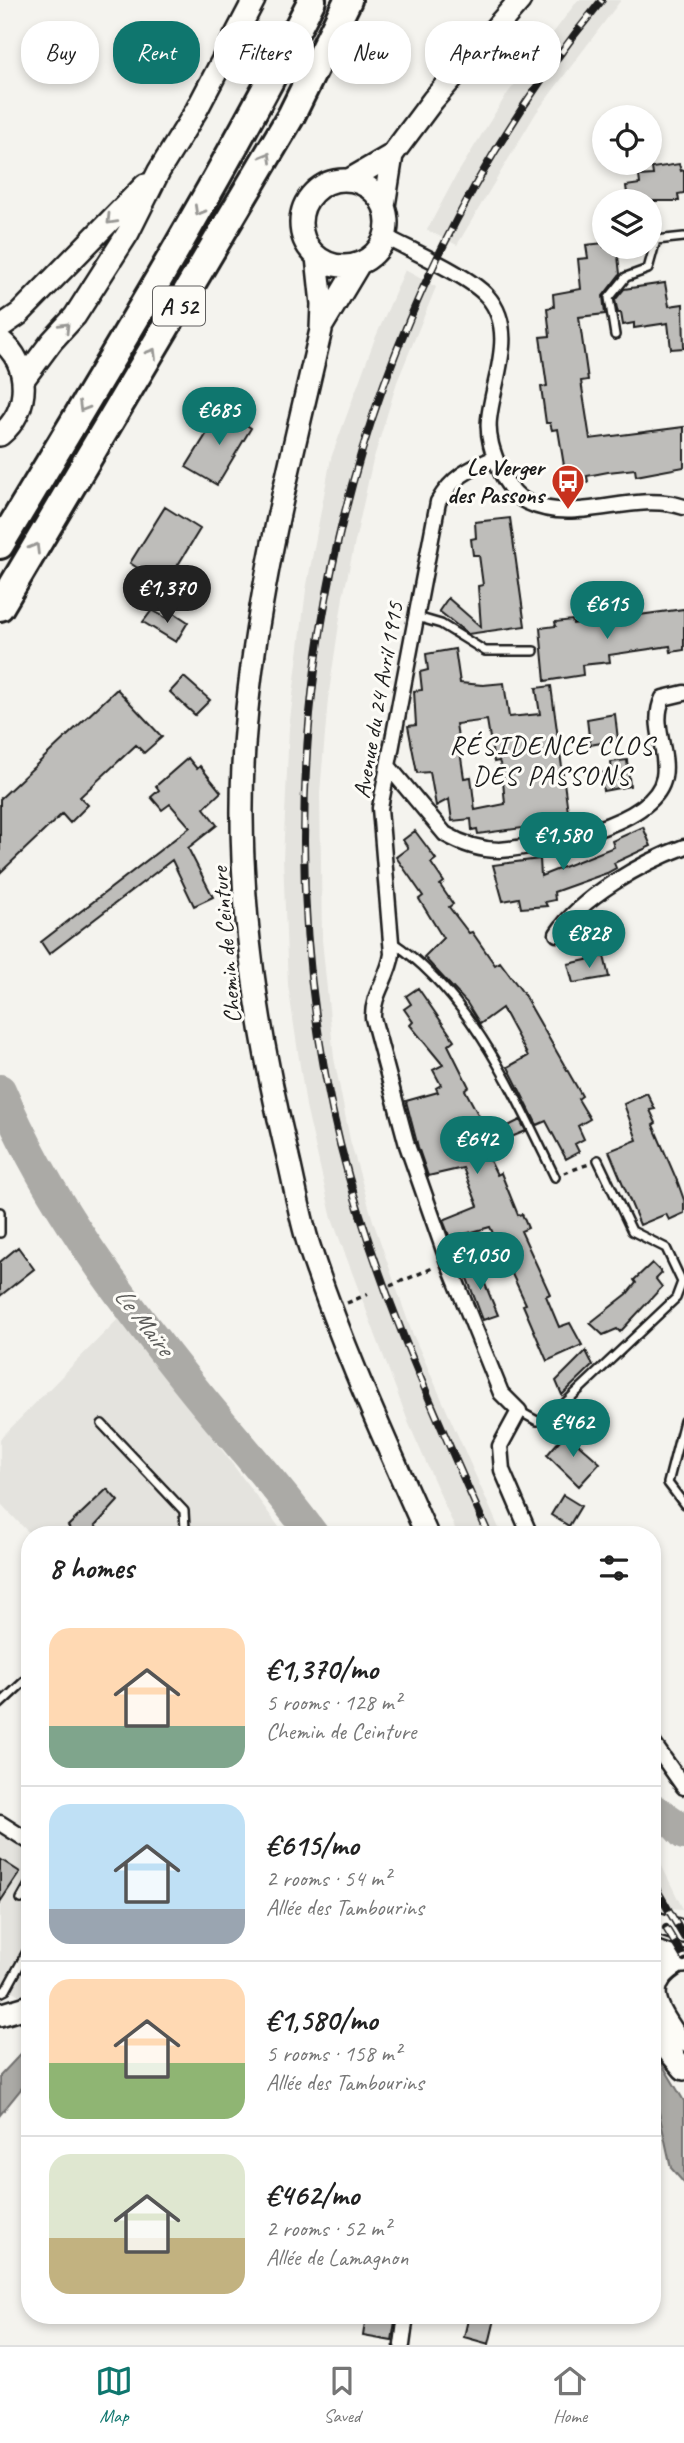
<!DOCTYPE html>
<meta charset="utf-8">
<style>
body{margin:0;font-family:Caveat,sans-serif;background:#f2f2f2;color:#222;height:100vh;display:flex;flex-direction:column;font-size:26px;white-space:nowrap}
*{box-sizing:border-box;margin:0}
p{font-size:23px;color:#767676}
.icon{flex:none;width:38px;height:38px;fill:none;stroke:currentColor;stroke-width:2;stroke-linecap:round;stroke-linejoin:round}
.map{position:relative;flex:1;overflow:hidden}
.panel{position:absolute;left:21px;top:1526px;width:640px;height:798px;display:flex;flex-direction:column;background:#fff;border-radius:28px;box-shadow:0 4px 10px #0003}
.panel>*{flex:none}
.top-card{position:absolute;left:21px;top:21px;width:642px;height:63px;display:flex;gap:14px}
.tools{position:absolute;left:592px;top:105px;display:grid;gap:14px}
.tools a{display:grid;place-items:center;width:70px;height:70px;border-radius:50%;background:#fff;box-shadow:0 4px 10px #0003;font-size:35px}
.price{position:absolute;translate:-50% -60px;padding:0 16px;border-radius:24px;background:#0f766e;color:#fff;font-size:23px;line-height:46px;filter:drop-shadow(0 2px 4px #0008)}
.price::after{content:'';position:absolute;left:50%;top:42px;width:21px;height:16px;margin-left:-10px;background:inherit;clip-path:polygon(0 0,100% 0,50% 100%)}
.price.current{background:#222;color:#fff}
ul{padding:0;list-style:none}
li{display:flex;align-items:center;gap:21px;height:175px;padding:0 28px}
li+li{border-top:2px solid #e0e0e0}
li span{display:grid;place-items:center;flex:none;width:196px;height:140px;border-radius:21px;color:#555}
li>.icon{margin-inline-start:auto}
span .icon{width:84px;height:84px;fill:#fffc;stroke-width:1}
li b{font-size:30px}
h2{display:flex;justify-content:space-between;align-items:center;height:84px;padding:0 28px;font-size:30px}
.pill{padding:0 24px;border-radius:28px;background:#fff;box-shadow:0 4px 10px #0003;font-size:24px;line-height:63px}
.pill.current{background:#0f766e;color:#fff}
.dock{display:flex;justify-content:space-around;align-items:center;height:98px;border-top:2px solid #e0e0e0;background:#fff;font-size:19px;color:#767676}
.dock a{display:grid;justify-items:center;gap:4px}
.dock .current{color:#0f766e}
.map>svg:first-child{display:block}
.built{fill:#e4e3de}
.water{fill:#abaaa6;stroke:#72716f;stroke-width:2}
.lines{fill:none;stroke-linecap:round;stroke-linejoin:round}
.river{stroke:#abaaa6;stroke-width:32}
.building{fill:#bebdba;stroke:#1c1c1c;stroke-width:2;fill-rule:evenodd}
.lane-casing{stroke:#1c1c1c;stroke-width:12}
.street-casing{stroke:#1c1c1c;stroke-width:19}
.secondary-casing{stroke:#1c1c1c;stroke-width:26}
.highway-casing{stroke:#1c1c1c;stroke-width:32}
.path{stroke:#1c1c1c;stroke-width:3.5;stroke-dasharray:5 5;stroke-linecap:butt}
.lane{stroke:#fdfcf7;stroke-width:7}
.street{stroke:#fdfcf7;stroke-width:14}
.secondary{stroke:#fdfcf7;stroke-width:21}
.highway{stroke:#fdfcf7;stroke-width:26}
.rail-casing{stroke:#1c1c1c;stroke-width:8}
.rail{stroke:#fdfcf7;stroke-width:5;stroke-dasharray:16;stroke-linecap:butt}
.oneway{stroke:#989794}
.labels{text-anchor:middle;dominant-baseline:central;stroke-width:6;stroke-linejoin:round;paint-order:stroke}
.shield{fill:#fdfcf7;stroke:#605f5e;stroke-width:2}
.shield-label{font-size:23px;font-weight:bold;fill:#1c1c1c}
.poi-label{font-size:24px;font-weight:bold;fill:#1c1c1c;stroke:#fdfcf7;text-anchor:end}
.street-label{font-size:24px;fill:#1c1c1c;stroke:#fdfcf7}
.neighbourhood-label{font-size:26px;letter-spacing:2px;fill:#1c1c1c;stroke:#fdfcf7}
.water-label{font-size:26px;font-style:italic;fill:#5c5c5a;stroke:#fdfcf7}
</style>
<div class="map">
<svg width="684" height="2345" viewBox="0 0 684 2345">
<rect width="100%" height="100%" fill="#f4f3ee"/>
<filter id="ink" filterUnits="userSpaceOnUse"><feTurbulence type="fractalNoise" baseFrequency=".0143" numOctaves="2"/><feDisplacementMap in="SourceGraphic" scale="14" xChannelSelector="R" yChannelSelector="G"/><feConvolveMatrix kernelMatrix="1 2 1 2 8 2 1 2 1" color-interpolation-filters="sRGB"/></filter>
<g filter="url(#ink)">
<path class="built" d="M578,0h43l-85,113 -79,132 -30,-15 29,-54 49,-79z
M405,270l31,17 -39,95 -25,82 -29,133 -15,102 -8,94 2,147 12,118 16,82 23,81 38,109 91,205h-44l-49,-111 -77,-205 -26,-113 -18,-121 -5,-127 6,-130 17,-138 25,-132 43,-117z
M122,1315l163,220h-254l-31,-32v-64z
M0,1829l30,19v145l-11,2 -19,-13z
M653,1848l30,61 -30,-2z"/>
<path class="water" d="M30,2044v34l-30,37v-39z
M653,2049l31,52v82l-13,-15 -18,-83z"/>
<g class="lines">
<path class="river" d="M0,1090c46,108 118,205 191,296 40,50 84,97 122,149
M653,1809l22,15 9,10"/>
</g>
<path class="building" d="M679,164l2,7 3,-1v23l-6,1 1,7h-51l-2,-15 14,-2 -1,-8 14,-1 -1,-7z
M604,243v4h13l3,27 -17,22 2,18 -26,3 9,63 -7,1 9,58 94,-12v40l-48,9 -1,-7 -27,3 -21,4 1,6 -15,3 -1,-7h-6l-8,-49 -6,1 -2,-7h-4l-5,-36 6,-1 -7,-49 10,-1 -3,-28 7,-1 -1,-13 28,-5 -3,-30 10,-1 -2,-13z
M665,283l4,23 14,-2 1,44 -13,1 -3,-26 -34,5v-5l-11,2 -2,-12h-3l-3,-13 9,-11z
M222,409l29,19 -34,57 -31,-18z
M165,507l35,22 -35,57 -35,-23z
M510,518l15,108 -57,8 -29,-23 9,-13 33,29 -3,-41 5,-1 -4,-30h-6l-2,-16 5,-1 -1,-16z
M684,609v41l-13,2 -1,-6 -61,9 1,7 -28,3 1,10 -38,6 -5,-53 16,-2 -1,-4 17,-2 1,4z
M152,610l16,9 5,-7 15,10 -12,20 -33,-20z
M455,649l5,34 23,2 21,-2 5,34 31,-3 -4,-26 15,-2 18,133 -26,3 1,9 -21,3 -1,-6 -44,6 -1,-5 -5,1 -1,-11 -19,2 -3,-22 -13,7 -6,-34 -13,1 -9,-47 8,-1 -2,-34 8,-1 -2,-18 8,-2 -2,-16zM487,720l7,42 5,-1 3,9 3,34 -30,6 -4,-33 -7,1 -8,-54z
M184,677l26,23 -15,15 -25,-23z
M117,689l45,48 -18,16 -8,-8 -56,52 8,8 -18,18 -8,-9 -62,59v-74z
M615,714l3,26 -28,5 -3,-26z
M188,758l9,11 3,-3 21,26 -17,16 13,17 -29,23 25,49 -19,9 -22,-46 -123,94 -8,-12 149,-115 -20,-23 -8,6 -11,-13 8,-7 -3,-4z
M627,760l3,26 -27,5 -2,-18 11,-1 -1,-10z
M643,827l8,19 -37,17 2,5 -9,5 -53,19 1,8 -10,2 2,4 -26,2 -2,-10 -16,3 -10,-36 47,-6 1,17 73,-29 -2,-6z
M415,831l21,28 -5,4 13,19 -4,3 13,19 -4,3 20,26 3,-1 23,33 5,-3 23,31 59,103 -4,3 12,20 -12,7 6,13 -9,5 4,8 -13,7 -20,-38 -9,4 -29,-58 20,-11 -26,-48 -22,16 -13,-21 -43,-46 19,-19 -24,-39 4,-3 -27,-39 12,-9 -5,-8z
M604,956l5,21 -36,6 -5,-19z
M418,988l36,52 -6,5 21,42 -4,3 14,26 -6,3 7,21 17,35 4,-2 17,42 4,-1 6,14 -7,3 29,63 -4,2 13,31 11,-4 12,22 -35,16 -24,-56 3,-1 -36,-77 -25,7 1,3 -14,6 -9,-23 35,-14 -15,-38 -35,8 -10,-29 -12,-46 32,-9 -2,-4 5,-3 -8,-15 10,-5 -33,-40 3,-3 -9,-13 7,-5 -5,-8z
M647,1093l8,16 -5,1 6,13 -3,2 25,58 6,17v13l-15,7 -3,-6 -26,11 -31,-74 28,-11 -13,-36z
M520,1120l6,11 -17,7 -5,-10z
M18,1247l16,22 -34,27v-34z
M470,1261l7,13 3,-2 18,43 -15,5 -21,-55z
M652,1263l10,10 -6,6 6,8 -42,45 -3,-3 -14,6 -13,-12 37,-29 9,-11 -2,-3z
M586,1351l7,14 -31,30 -6,-14z
M566,1433l34,30 -21,23 -32,-31z
M107,1489l11,12 -23,25 9,9h-30l-6,-9z
M563,1495l18,11 -12,20 -18,-11z
M0,1859l20,13 -20,30z
M366,2315h30l-4,26 -29,-5z
M469,2315h27l-7,29 -25,-7z"/>
<g class="lines">
<defs>
<path id="lane" d="M615,335l-6,-37 17,-21 22,-8 8,-29 28,-3
M417,617l24,7 44,27h49
M391,941c80,53 123,152 164,236
M0,1212v21
M519,1411l18,10 10,-1 129,-122 6,-16 -16,-34 -34,-17 -34,-71
M684,1421l-16,62 16,21
M102,1424l82,87 1,18 -6,6
M185,1529l11,6
M0,1704l30,-28
M21,1899l9,-16
M0,1993l6,-3 24,-44"/>
<path id="street" d="M386,237c26,14 82,38 101,59 31,35 6,83 2,123 -2,18 4,34 11,51 5,12 15,26 27,32 50,24 105,-12 157,5
M495,458c-26,11 -43,19 -57,44l-58,306 12,146c-3,23 -20,41 -19,64l34,127 41,117 53,131 18,18 -19,35 2,24 28,65
M389,767l56,67c17,10 35,16 55,16 41,-4 155,-24 164,-73 5,-26 -14,-53 -1,-79l21,-5
M557,934c24,-37 86,-72 127,-87
M653,1743l31,44
M0,1823l30,19
M402,2345l4,-30"/>
<path id="secondary" d="M301 223a43 43 0 1 1 86 0a43 43 0 1 1-86 0Z
M349,180l43,-25 41,-55 87,-100
M384,206l8,-51
M317,257l5,47 -1,26c-29,125 -61,251 -74,379 -15,148 4,296 39,440 8,32 13,65 23,97 32,99 76,194 118,289
M323,324l36,-60
M0,327l19,-13 126,-129
M0,340c31,24 31,70 0,95
M23,380l29,-39 23,-25 53,-83 31,-62 37,-60 58,-111
M653,1922l31,10
M653,1951l31,11
M0,2015l30,-9
M653,2033l31,36
M679,2041c-21,-31 -42,-57 2,-80"/>
<path id="highway" d="M0,545c108,-180 217,-358 312,-545
M0,607l291,-491 57,-116"/>
</defs>
<use href="#lane" class="lane-casing"/>
<use href="#street" class="street-casing"/>
<use href="#secondary" class="secondary-casing"/>
<use href="#highway" class="highway-casing"/>
<path class="path" d="M564,1173l25,-9
M390,1286l43,-18
M347,1303l21,-9"/>
<use href="#lane" class="lane"/>
<use href="#street" class="street"/>
<use href="#secondary" class="secondary"/>
<use href="#highway" class="highway"/>
<defs>
<path id="rail" d="M489,1535c-57,-128 -115,-255 -149,-391 -96,-397 3,-829 262,-1144
M653,1883l31,54
M666,1928l18,30"/>
</defs>
<use href="#rail" class="rail-casing"/>
<use href="#rail" class="rail"/>
</g>
<defs><path id="oneway-chevron" d="M-2-3.5L2.5 0L-2 3.5" fill="none" stroke-width="1.6" stroke-linecap="round" stroke-linejoin="round" transform="scale(1.75)"/></defs>
<g class="oneway">
<use href="#oneway-chevron" transform="translate(267 157) rotate(-60)"/>
<use href="#oneway-chevron" transform="translate(199 211) rotate(119)"/>
<use href="#oneway-chevron" transform="translate(111 220) rotate(134)"/>
<use href="#oneway-chevron" transform="translate(65 327) rotate(-46)"/>
<use href="#oneway-chevron" transform="translate(152 353) rotate(-59)"/>
<use href="#oneway-chevron" transform="translate(83 407) rotate(121)"/>
<use href="#oneway-chevron" transform="translate(35 548) rotate(-59)"/>
</g>
</g>
<defs>
<symbol id="bus-pin" viewBox="-11 -11 22 30"><path d="M0 17L-7.5 6A9.5 9.5 0 1 1 7.5 6Z" fill="#c8321e" stroke="#fdfcf7"/><path d="M-5-6H5V4H4V6H2V4H-2V6H-4V4H-5ZM-3.5-4V0h7V-4ZM-3.5 1.2v1.5H-2V1.2ZM2 1.2v1.5H3.5V1.2Z" fill="#fff"/></symbol>
</defs>
<g fill-rule="evenodd">
<use href="#bus-pin" x="549" y="462" width="38" height="52"/>
</g>
<g class="labels">
<rect class="shield" x="153" y="286.5" width="52" height="39" rx="5"/>
<g class="shield-label">
<text x="179" y="306">A 52</text>
</g>
<g class="poi-label">
<text x="544" y="467">Le Verger<tspan x="544" dy="28">des Passons</tspan></text>
</g>
<g class="street-label">
<text transform="translate(378 700) rotate(-80)">Avenue du 24 Avril 1915</text>
<text transform="translate(226 945) rotate(-95)">Chemin de Ceinture</text>
</g>
<g class="neighbourhood-label">
<text x="552" y="745">RÉSIDENCE CLOS<tspan x="552" dy="30">DES PASSONS</tspan></text>
</g>
<g class="water-label">
<text transform="translate(144 1321) rotate(52)">Le Maïre</text>
</g>
</g>
</svg>
<div class="tools">
<a><svg class="icon" aria-label="locate" viewBox="0 0 24 24"><circle cx="12" cy="12" r="6"/><path d="M12 2v4M12 18v4M2 12h4M18 12h4"/></svg></a>
<a><svg class="icon" aria-label="layers" viewBox="0 0 24 24"><path d="M12 4l9 5-9 5-9-5zM3 14l9 5 9-5"/></svg></a>
</div>
<b class="price" style="left:219px;top:447px">€685</b>
<b class="price current" style="left:167px;top:625px">€1,370</b>
<b class="price" style="left:607px;top:641px">€615</b>
<b class="price" style="left:563px;top:872px">€1,580</b>
<b class="price" style="left:589px;top:970px">€828</b>
<b class="price" style="left:477px;top:1176px">€642</b>
<b class="price" style="left:480px;top:1292px">€1,050</b>
<b class="price" style="left:573px;top:1459px">€462</b>
<div class="top-card">
<a class="pill">Buy</a>
<a class="pill current">Rent</a>
<a class="pill">Filters</a>
<a class="pill">New</a>
<a class="pill">Apartment</a>
</div>
<section class="panel">
<h2>8 homes<svg class="icon" aria-label="filters" viewBox="0 0 24 24"><path d="M4 7h16M4 17h16"/><circle cx="9" cy="7" r="2"/><circle cx="15" cy="17" r="2"/></svg></h2>
<ul>
<li><span style="background:linear-gradient(#ffd9b3 70%,#7fa58c 0)"><svg class="icon" aria-label="home" viewBox="0 0 24 24"><path d="M3 11l9-7 9 7M6 9v11h12V9"/></svg></span><div><b>€1,370/mo</b><p>5 rooms · 128 m²</p><p>Chemin de Ceinture</p></div></li>
<li><span style="background:linear-gradient(#bfe0f5 75%,#9aa5b1 0)"><svg class="icon" aria-label="home" viewBox="0 0 24 24"><path d="M3 11l9-7 9 7M6 9v11h12V9"/></svg></span><div><b>€615/mo</b><p>2 rooms · 54 m²</p><p>Allée des Tambourins</p></div></li>
<li><span style="background:linear-gradient(#ffd9b3 60%,#8fb573 0)"><svg class="icon" aria-label="home" viewBox="0 0 24 24"><path d="M3 11l9-7 9 7M6 9v11h12V9"/></svg></span><div><b>€1,580/mo</b><p>5 rooms · 158 m²</p><p>Allée des Tambourins</p></div></li>
<li><span style="background:linear-gradient(#dfe7d0 60%,#c2b280 0)"><svg class="icon" aria-label="home" viewBox="0 0 24 24"><path d="M3 11l9-7 9 7M6 9v11h12V9"/></svg></span><div><b>€462/mo</b><p>2 rooms · 52 m²</p><p>Allée de Lamagnon</p></div></li>
</ul>
</section>
</div>
<nav class="dock">
<a class="current"><svg class="icon" aria-label="map" viewBox="0 0 24 24"><path d="M3 6l6-2 6 2 6-2v14l-6 2-6-2-6 2zM9 4v14M15 6v14"/></svg>Map</a>
<a><svg class="icon" aria-label="saved" viewBox="0 0 24 24"><path d="M7 4h10v16l-5-4-5 4z"/></svg>Saved</a>
<a><svg class="icon" aria-label="home" viewBox="0 0 24 24"><path d="M3 11l9-7 9 7M6 9v11h12V9"/></svg>Home</a>
</nav>
